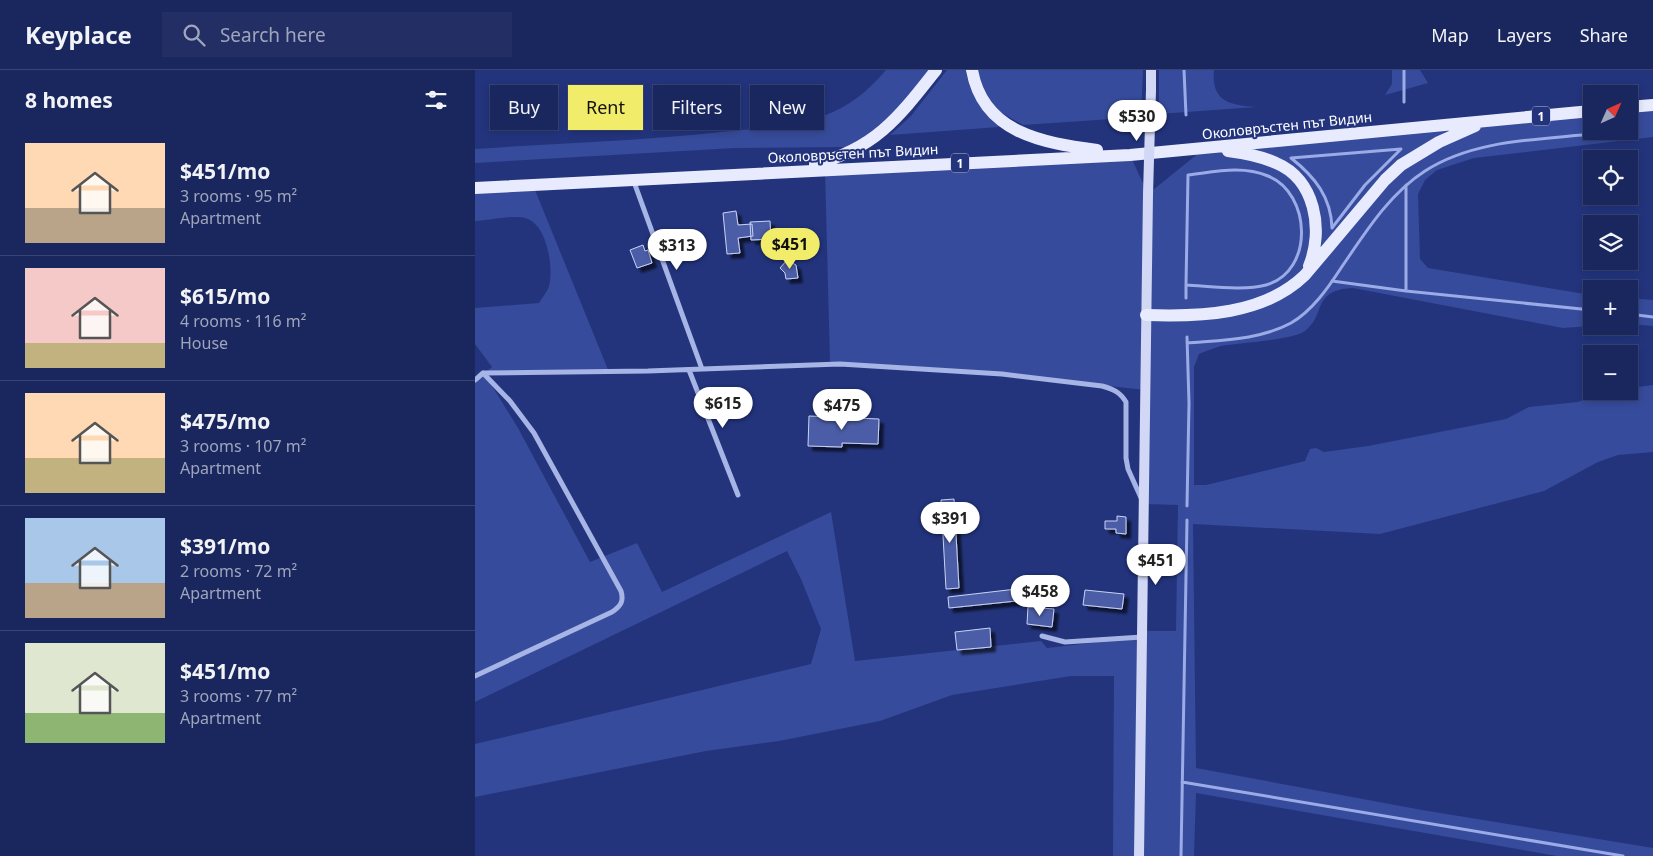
<!DOCTYPE html>
<meta charset="utf-8">
<style>
body{margin:0;font-family:"Noto Sans",sans-serif;background:#232f64;color:#f1f3f6;height:100vh;display:flex;flex-direction:column;font-size:19px;white-space:nowrap}
*{box-sizing:border-box;margin:0}
p{font-size:16px;color:#9fa5bc}
.icon{flex:none;width:28px;height:28px;fill:none;stroke:currentColor;stroke-width:2;stroke-linecap:round;stroke-linejoin:round}
.map{position:relative;flex:1;overflow:hidden}
.drawer{display:flex;flex-direction:column;background:#1a275e;width:475px}
.drawer>*{flex:none}
.guide{position:absolute;left:15px;top:15px;width:475px;height:45px;display:flex;gap:10px}
.needle{width:32px;rotate:45deg}
.controls{position:absolute;left:1108px;top:15px;display:grid;gap:10px}
.controls a{display:grid;place-items:center;width:55px;height:55px;border-radius:0px;background:#1a275e;box-shadow:0 2px 8px #0003,0 0 0 1px #384473;font-size:25px}
.price{position:absolute;translate:-50% -42px;padding:0 11px;border-radius:18px;background:#fff;color:#222;font-size:16px;line-height:32px;filter:drop-shadow(0 1px 2px #0008)}
.price::after{content:'';position:absolute;left:50%;top:30px;width:15px;height:11px;margin-left:-8px;background:inherit;clip-path:polygon(0 0,100% 0,50% 100%)}
.price.active{background:#f1ec69;color:#111}
ul{padding:0;list-style:none}
li{display:flex;align-items:center;gap:15px;height:125px;padding:0 25px}
li+li{border-top:1px solid #384473}
li span{display:grid;place-items:center;flex:none;width:140px;height:100px;border-radius:0px;color:#555}
li>.icon{margin-inline-start:auto}
span .icon{width:60px;height:60px;fill:#fffc;stroke-width:1}
li b{font-size:21px}
h2{display:flex;justify-content:space-between;align-items:center;height:60px;padding:0 25px;font-size:21px}
.chip{padding:0 18px;border-radius:0px;background:#1a275e;box-shadow:0 2px 8px #0003,0 0 0 1px #384473;font-size:18px;line-height:45px}
.chip.active{background:#f1ec69;color:#111}
header{display:flex;align-items:center;gap:30px;box-sizing:border-box;height:70px;padding:0 25px;background:#1a275e;border-bottom:1px solid #384473}
header strong{font-size:24px}
nav{display:flex;gap:28px;margin-inline-start:auto;font-size:18px}
.search{width:350px;height:45px;background:#232f64;display:flex;align-items:center;gap:12px;box-sizing:border-box;padding:0 18px;border-radius:0px;color:#9fa5bc;font-size:19px}
main{display:flex;flex:1;min-height:0}
.map>svg:first-child{display:block}
.green{fill:#364b9b}
.lines{fill:none;stroke-linecap:round;stroke-linejoin:round}
.stream{stroke:#9babe7;stroke-width:3}
.building{fill:#4b5da6;stroke:#cad3f5;filter:url(#shadow)}
.street{stroke:#a7b4e6;stroke-width:5}
.secondary{stroke:#d1d7f5;stroke-width:10}
.primary{stroke:#e8ebfd;stroke-width:12}
.secondary-bridge{stroke:#d1d7f5;stroke-width:10}
.labels{text-anchor:middle;dominant-baseline:central;stroke-width:4;stroke-linejoin:round;paint-order:stroke}
.shield{fill:#23347d;stroke:#bdc2d8;stroke-width:1}
.shield-label{font-size:12px;font-weight:bold;fill:#fff}
.street-label{font-size:14px;fill:#fff;stroke:#23347d}
</style>
<header>
<strong>Keyplace</strong>
<div class="search"><svg class="icon" aria-label="search" viewBox="0 0 24 24"><circle cx="10" cy="10" r="6"/><path d="M15 15l6 6"/></svg>Search here</div>
<nav><a>Map</a><a>Layers</a><a>Share</a></nav>
</header>
<main>
<section class="drawer">
<h2>8 homes<svg class="icon" aria-label="filters" viewBox="0 0 24 24"><path d="M4 7h16M4 17h16"/><circle cx="9" cy="7" r="2"/><circle cx="15" cy="17" r="2"/></svg></h2>
<ul>
<li><span style="background:linear-gradient(#ffd9b3 65%,#b9a48a 0)"><svg class="icon" aria-label="home" viewBox="0 0 24 24"><path d="M3 11l9-7 9 7M6 9v11h12V9"/></svg></span><div><b>$451/mo</b><p>3 rooms · 95 m²</p><p>Apartment</p></div></li>
<li><span style="background:linear-gradient(#f6c9c9 75%,#c2b280 0)"><svg class="icon" aria-label="home" viewBox="0 0 24 24"><path d="M3 11l9-7 9 7M6 9v11h12V9"/></svg></span><div><b>$615/mo</b><p>4 rooms · 116 m²</p><p>House</p></div></li>
<li><span style="background:linear-gradient(#ffd9b3 65%,#c2b280 0)"><svg class="icon" aria-label="home" viewBox="0 0 24 24"><path d="M3 11l9-7 9 7M6 9v11h12V9"/></svg></span><div><b>$475/mo</b><p>3 rooms · 107 m²</p><p>Apartment</p></div></li>
<li><span style="background:linear-gradient(#a9c7e8 65%,#b9a48a 0)"><svg class="icon" aria-label="home" viewBox="0 0 24 24"><path d="M3 11l9-7 9 7M6 9v11h12V9"/></svg></span><div><b>$391/mo</b><p>2 rooms · 72 m²</p><p>Apartment</p></div></li>
<li><span style="background:linear-gradient(#dfe7d0 70%,#8fb573 0)"><svg class="icon" aria-label="home" viewBox="0 0 24 24"><path d="M3 11l9-7 9 7M6 9v11h12V9"/></svg></span><div><b>$451/mo</b><p>3 rooms · 77 m²</p><p>Apartment</p></div></li>
</ul>
</section>
<div class="map">
<svg width="1178" height="786" viewBox="0 0 1178 786">
<defs>
<filter id="shadow"><feDropShadow dx="4.5" dy="4.5" stdDeviation="1" flood-color="#0009"/></filter>
</defs>
<rect width="100%" height="100%" fill="#23347d"/>
<path class="green" d="M411,0h45l-27,36 -31,27 -25,14 -113,1 -260,15v-14c82,-6 164,-8 246,-17 33,-3 71,-5 102,-16 26,-9 45,-25 63,-46z
M472,0h19c3,24 16,41 33,57l-109,8 21,-19z
M502,0h166l-2,47 -118,8 -21,-12 -12,-10 -9,-16z
M684,0h55c-3,32 16,35 42,37l-97,7z
M917,0h28l8,13 -43,12 7,-11z
M1178,35v32l-179,21 -37,12 -12,10 -7,14 2,65 8,9 163,27v31l-28,2 -210,-40c-42,2 -26,26 -48,43 -11,9 -67,12 -84,15 -7,2 -15,5 -22,8l-5,13v118h12l99,-24 5,-12 6,-1 8,4 44,-6 138,-27 23,-12 49,-5 26,-11h25v-3l24,-3v67l-35,3 -20,7 -54,29 -164,43 -187,-10 3,244 226,42 231,38v8h-96l-361,-63 -2,63h-81l1,-180h-43l-119,19 -72,26 -101,20 -73,10 -231,46v-53l336,-80 10,-35 -20,-50 -14,-28 -312,151v-322l17,-13 -17,-23v-36l64,-5c3,-5 8,-11 10,-17 5,-18 -2,-63 -24,-68 -12,-3 -36,2 -50,3v-33l58,-3 76,187 -125,1 34,55 72,134 47,-19 25,49 169,-80 24,149 186,-20 6,7 95,-11 1,-6h33l2,-126 -34,-1 1,-114 -143,-16 -172,-11 -5,-194 305,-14 18,39 57,-46 386,-37v20h38v-24z
M1154,228l24,2v26l-24,-2z"/>
<g class="lines">
<path class="stream" d="M709,0l2,45
M929,32v-32
M926,79l-36,36 -33,43c-1,-31 -17,-51 -41,-70z
M931,115v106
M857,211l74,10 185,19
M711,215c23,1 58,6 80,0 49,-14 45,-92 2,-109 -26,-11 -54,-4 -80,-1l-2,110v13
M1154,244l24,3
M712,267l2,66 -2,103
M712,273c34,-3 73,-3 104,-20 21,-12 37,-35 50,-55 24,-35 48,-74 84,-97 51,-33 118,-31 176,-38
M707,712l441,74
M706,786l6,-336"/>
</g>
<path class="building" d="M261,141l2,14 14,-1 1,12 -15,2 2,15 -13,1 -4,-41z
M295,151l1,18 -20,1 -1,-18z
M168,175l2,6 3,-1 4,13 -15,5 -7,-18z
M312,190l9,5 2,13 -12,1 -1,-6 -5,-5z
M334,346l70,3 -1,25 -36,-1v4l-34,-1z
M479,429l5,89 -13,1 -5,-89z
M642,446l9,1v17l-10,-1v-4h-11v-8h12z
M550,518l1,12 -77,8 -1,-11z
M558,518l13,1 -1,15 -13,-1z
M610,520l39,4 -2,15 -39,-4z
M553,537l26,2 -2,18 -25,-3z
M515,558l1,19 -34,3 -2,-18z"/>
<g class="lines">
<path class="street" d="M159,112l68,187
M214,300l49,125
M0,310l8,-7
M567,566l23,6 77,-5
M0,606l137,-64c9,-6 12,-11 9,-21l-87,-158 -24,-32 -27,-28 165,-2 192,-7 162,10 100,12c11,3 18,6 24,16v56l2,11 14,31"/>
<path class="secondary" d="M676,20v-20
M664,786l9,-662"/>
<path class="primary" d="M497,0c11,63 71,73 125,80
M1154,37l24,-2
M753,81c16,2 33,5 48,12 39,16 48,67 33,103
M340,94c60,-15 84,-47 121,-94
M0,118l655,-33 461,-44
M671,245c54,2 118,0 159,-40l80,-95 16,-15 38,-23 36,-16"/>
<path class="secondary-bridge" d="M673,124l3,-104"/>
</g>
<g class="labels">
<g class="shield">
<rect x="1057" y="36.5" width="18" height="19" rx="4"/>
<rect x="476" y="83.5" width="18" height="19" rx="4"/>
</g>
<g class="shield-label">
<text x="1066" y="46">1</text>
<text x="485" y="93">1</text>
</g>
<g class="street-label">
<text transform="translate(812 55) rotate(-6)">Околовръстен път Видин</text>
<text transform="translate(378 83) rotate(-3)">Околовръстен път Видин</text>
</g>
</g>
</svg>
<div class="controls">
<a><svg class="needle" viewBox="-14 -14 28 28"><path d="M0-13l5 13h-10z" fill="#e53935"/><path d="M0 13l5-13h-10z" fill="#9fa5bc"/></svg></a>
<a><svg class="icon" aria-label="locate" viewBox="0 0 24 24"><circle cx="12" cy="12" r="6"/><path d="M12 2v4M12 18v4M2 12h4M18 12h4"/></svg></a>
<a><svg class="icon" aria-label="layers" viewBox="0 0 24 24"><path d="M12 4l9 5-9 5-9-5zM3 14l9 5 9-5"/></svg></a>
<a>+</a>
<a>−</a>
</div>
<b class="price" style="left:662px;top:72px">$530</b>
<b class="price active" style="left:315px;top:200px">$451</b>
<b class="price" style="left:202px;top:201px">$313</b>
<b class="price" style="left:248px;top:359px">$615</b>
<b class="price" style="left:367px;top:361px">$475</b>
<b class="price" style="left:475px;top:474px">$391</b>
<b class="price" style="left:681px;top:516px">$451</b>
<b class="price" style="left:565px;top:547px">$458</b>
<div class="guide">
<a class="chip">Buy</a>
<a class="chip active">Rent</a>
<a class="chip">Filters</a>
<a class="chip">New</a>
</div>
</div>
</main>
